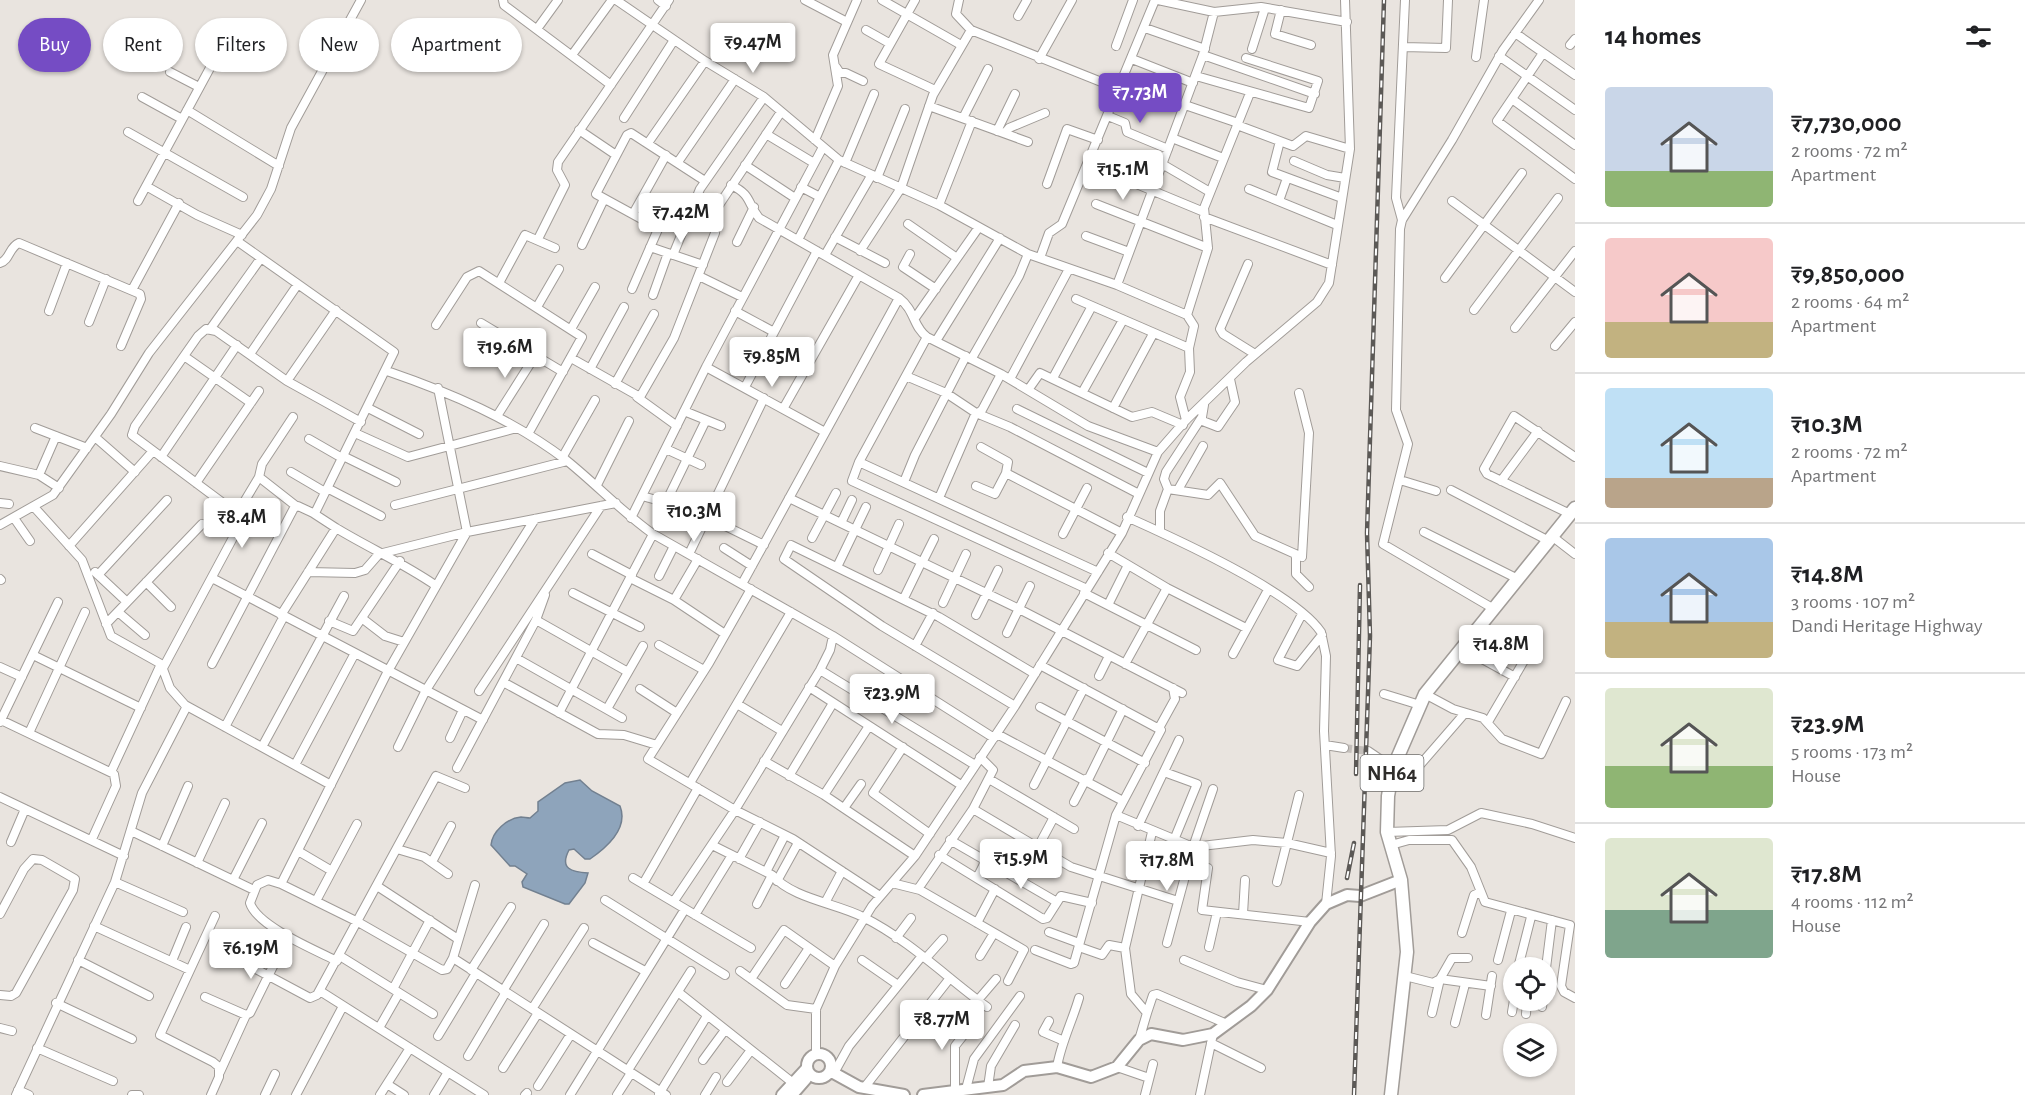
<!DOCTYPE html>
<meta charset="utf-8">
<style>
body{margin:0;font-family:"Alegreya Sans",sans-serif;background:#f6f6f6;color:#202124;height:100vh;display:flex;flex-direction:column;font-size:22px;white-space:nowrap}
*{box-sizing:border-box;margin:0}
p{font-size:20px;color:#757577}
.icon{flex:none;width:33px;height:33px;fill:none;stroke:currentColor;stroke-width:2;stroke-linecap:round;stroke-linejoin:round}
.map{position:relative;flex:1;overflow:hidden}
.sheet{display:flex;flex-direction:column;background:#fff;width:450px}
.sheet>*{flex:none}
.banner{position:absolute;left:18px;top:18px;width:570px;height:54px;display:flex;gap:12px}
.controls{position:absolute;left:1503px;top:957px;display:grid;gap:12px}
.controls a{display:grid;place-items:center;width:54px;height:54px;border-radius:50%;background:#fff;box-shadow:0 2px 4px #0004;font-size:30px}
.price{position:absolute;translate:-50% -51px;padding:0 14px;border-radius:6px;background:#fff;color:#222;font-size:20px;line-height:39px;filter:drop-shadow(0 2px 3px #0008)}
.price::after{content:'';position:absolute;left:50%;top:36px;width:18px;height:14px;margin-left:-9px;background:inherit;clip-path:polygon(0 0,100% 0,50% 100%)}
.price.current{background:#754cc4;color:#fff}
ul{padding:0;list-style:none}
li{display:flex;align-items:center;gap:18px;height:150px;padding:0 30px}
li+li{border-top:2px solid #e0e0e0}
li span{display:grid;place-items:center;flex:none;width:168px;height:120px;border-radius:6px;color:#555}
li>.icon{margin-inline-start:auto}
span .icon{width:72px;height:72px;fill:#fffc;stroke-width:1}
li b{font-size:26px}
h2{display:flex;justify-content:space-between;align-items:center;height:72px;padding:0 30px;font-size:26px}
.chip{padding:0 21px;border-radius:27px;background:#fff;box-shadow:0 2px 4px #0004;font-size:21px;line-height:54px}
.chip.current{background:#754cc4;color:#fff}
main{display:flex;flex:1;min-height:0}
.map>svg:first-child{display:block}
.water{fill:#8ea4bb;stroke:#728090;stroke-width:1.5}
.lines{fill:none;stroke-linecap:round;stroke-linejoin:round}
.minor-tunnel{stroke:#c4bfbb;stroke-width:8;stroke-dasharray:8 4;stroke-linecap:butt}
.minor-casing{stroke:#a19c98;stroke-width:10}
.secondary-casing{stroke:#a19c98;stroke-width:14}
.trunk-casing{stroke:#a19c98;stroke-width:15}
.minor{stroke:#fff;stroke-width:8}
.secondary{stroke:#fff;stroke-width:10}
.trunk{stroke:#fff;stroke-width:12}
.rail-casing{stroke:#5c5956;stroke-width:4.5}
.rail{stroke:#fff;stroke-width:2;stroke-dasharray:7;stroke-linecap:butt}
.labels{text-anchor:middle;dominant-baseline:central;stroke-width:4.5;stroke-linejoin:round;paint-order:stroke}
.shield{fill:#fff;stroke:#6d6c6b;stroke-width:1.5}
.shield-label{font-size:21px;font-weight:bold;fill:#2f2d2b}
</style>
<main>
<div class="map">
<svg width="1575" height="1095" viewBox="0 0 1575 1095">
<rect width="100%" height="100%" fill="#e9e4df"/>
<path class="water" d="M580,780l12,11 28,15c9,23 -14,42 -30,53h-5l-11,-10 -5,1c-10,19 3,22 19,23l-3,10 -16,21h-4l-42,-17 -1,-5 5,-8 -12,-8h-5l-19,-21c1,-13 16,-27 30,-28 3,0 6,1 9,1l8,-7v-9l27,-19z"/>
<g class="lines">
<path class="minor-tunnel" d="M1344,748l24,3"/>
<defs>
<path id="minor" d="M503,0l1,5 107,80
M616,0l89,61 59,36 75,63 100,45 89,49 89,31 70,30 7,11 -5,22 1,24 -10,25 6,23
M658,0l8,6
M805,0l42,22
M882,0l79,45
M915,0l-36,64 56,26
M959,0l-3,14 15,16
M1158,0l56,12 47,-5 86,15
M1281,10l-6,24 36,11
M1018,16l9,-16
M1145,28l60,21
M537,29l21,-29
M866,30l23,13
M1515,33l60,42
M1570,45l5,-6
M1116,46l17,-46
M1403,47l43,1 2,-48
M1252,49l13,-41
M1543,53l-46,68 78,58
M572,55l40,-55
M1203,55l112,39
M1499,56l76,54
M1476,57l8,-57
M1039,59l33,-59
M1132,59l61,24
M836,67l4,6h6l17,8
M170,72l29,15
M1196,76l113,32 9,-27 -72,-23
M142,97l40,22
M1512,99l63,46
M1185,105l53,18
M929,106l99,36
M187,110l92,56
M1108,116l17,7 2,9 41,17
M624,118l50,-78
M963,118l25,-49
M1237,125l56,21 13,-10 44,13
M579,130l37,25
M997,131l18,-37
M128,132l115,65
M1005,133l4,-5 36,-15
M766,134l48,29
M1172,138l51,20
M815,140l23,-54 -5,-31 24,-55
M1280,141l-8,31 70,26
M648,143l57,-82
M1294,161l33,14 18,3
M678,162l57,-83
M845,163l29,-69
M1162,164l48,28
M745,165l50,33
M1105,171l99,41
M877,178l28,-69
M1047,184l20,-55 31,11
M731,185c21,10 16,18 28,33l140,80c16,12 14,29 28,39l74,37 87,52 70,26
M146,186l51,29 45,20
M801,187l19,10
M1249,189l88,36
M138,201l79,-146
M1279,201l8,-23
M1452,201l123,91
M1096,204l112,44
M939,205l33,-84
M633,214l33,-59
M1204,217l128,48
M686,218l21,5 74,-111
M1402,220l-6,-22 9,-198
M908,224l49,34
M658,228l-62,-34 31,-59 4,-2 74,48
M1086,236l43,16
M835,237l50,26
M538,239l27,-54 -8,-15 1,-8 111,-162
M798,240l41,-80
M737,242l17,-35
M582,245l22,-46
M650,247l53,18
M860,251l41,-63 32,-93 38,-65 148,59
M910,254l-7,13 33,22
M673,255l27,-66 64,-92
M825,255l46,-79
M1040,258l9,-25 13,-9 93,-224
M0,263c10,-3 9,-16 19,-20l121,51 1,5 -20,47
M1248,264l-28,65 3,5 32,20
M699,276l43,21
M1445,278l77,-105
M499,283l26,-48 30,13
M1117,285l86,-230 11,-43
M632,289l37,-85
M132,290l47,-87
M653,295l15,-42
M1076,299l113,49
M537,307l22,-38
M1474,310l84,-112
M49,311l18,-48
M735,311l39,21
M1187,315l21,-67 -4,-40 46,-115
M915,318l64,-91
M89,322l17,-43
M481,323l82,49
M436,325l31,-48 12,-6 103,66 -54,97
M211,328l50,-70
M1515,328l60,-77
M571,329l24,-42
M927,337l-68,125 -7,19 235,108
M936,341l64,-103
M1555,346l20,-24
M250,354l48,-70
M184,356l67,47
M571,358l69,39 34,-59 41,-105
M972,358l47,-82 9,-22
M706,367l119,65
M590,369l34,-62
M387,371c64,22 125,48 179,89 30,24 56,52 87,74l180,102 161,102
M906,376l40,17 30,20 34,14 129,67
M1053,378l39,-72
M1010,379l59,-110
M287,381l49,-71
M615,384l39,-70
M745,387l72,-136
M1028,390l12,-17 92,44 20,-5 31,13
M1082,393l41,-73
M637,397l40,29
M368,408l51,26
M1113,408l40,-74
M783,409l76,-134
M1017,409l131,64
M684,411l37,15
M497,416l38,-60
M1200,420l18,7 17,-25 -5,-23
M35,428l52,20
M355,433l53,24 109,-29
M95,437l40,35
M309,439l33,19
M981,447l27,15 -2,11 116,60
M666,449l35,16
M343,456l53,26
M161,457l76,-112
M562,458l33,-58
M859,462l239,110
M0,466l39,9 20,13
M291,472l34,20
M39,475l17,-39
M259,477l37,29
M1400,480l36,11
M1501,481l37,-50
M904,482l11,-27 51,-99
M196,483l63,-92
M597,485l32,-64
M976,486l19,8 11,-21
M327,488l54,28
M1179,488l24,-42
M1168,489l40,6 12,-12 35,53 47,21 7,-124 -10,-40
M1451,490l98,51
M642,496l18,5 8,-3 38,-78
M789,498l230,111 163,84
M939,498l36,-83 7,-5 19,-36
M0,503l9,1
M223,503l-91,-68 3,-9 63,-90 8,-7 10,2 71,50 74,41
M395,505l172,-44
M34,507l48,53 29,76 50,28 9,24 15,17 146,80
M1570,514l-83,-40 -3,-5 30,-53 61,41
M707,517l57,28
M1127,517c47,21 167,75 194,115l5,24 -2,75 7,125 -5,48
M14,518l16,23
M631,518l75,-151 117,-220
M841,523l11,-23
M0,525l53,-30 58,-81 38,-61 108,-138 14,-26 20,-61 70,-128
M336,528c33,20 67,35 99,57
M1160,532v-21l8,-22 -4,-10 2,-7 36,-55 2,-12
M1424,532l94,47
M1063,534l24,-46
M1553,537l22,17
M812,538l24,-45
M69,546l84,-95
M724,548l28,18
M1108,553l59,35 79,40
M592,554l40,21
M689,554l75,-156
M1296,556v18l13,13
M922,563l12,-24
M837,567l29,-60
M878,570l21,-46
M95,572l32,30
M308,572l47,1 10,-3 14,-16 88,-22 149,-29
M98,575l69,-75
M659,576l15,-30
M212,578l271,142
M630,578l44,22 51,34
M0,579l1,1
M146,582l25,25
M742,584l157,-286
M751,589l-42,74 -61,96 87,51 58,29 87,57
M573,593l67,34
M1084,593l112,57
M904,598l17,-35
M674,600l24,-41
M943,603l23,-49
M1108,605l20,-40
M1494,609l-111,-65 25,-100 -12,-34 4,-181 2,-9 50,-80 51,-90 36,-50
M118,612l27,23
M1302,614l-24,46 19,6 25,-31
M281,615l55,-87 -23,-15
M976,615l22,-45
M363,619l22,17 19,6
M536,620l92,52
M329,621l24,10 47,-70
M106,624l96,-100
M1007,633l23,-47
M659,645l45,25
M915,646l18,-33
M1233,654l35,-64
M33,655l108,53
M1475,655l40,22
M516,658l106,60
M212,664l82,-156 4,-2 15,7 3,-2 78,-159 -157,-111
M1125,664l42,-76
M0,667l22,10
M163,668l72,-134 6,-27 18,-30 3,-13 31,-47
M820,670l155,95
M1099,676l10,-20
M503,682l95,52 26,1 33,10
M809,687l152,98
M640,689l37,24
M479,691l122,-185
M1384,694l36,11
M1425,694l28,15 30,9 19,21 39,15 25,-53
M737,704l45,27
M1015,706l-133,-80 -98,-67 7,-14 148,72 96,57
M1040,707l105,56
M607,709l36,-63
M559,713l94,-179
M1,720l113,54 2,12 -24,53
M0,722l58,-120
M1488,722l47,-80
M225,727l59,-111
M1159,728l16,-29 -2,-11
M29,733l56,-121
M997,734l126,67
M450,738l13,-28
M1325,745l19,3
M262,747l82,-151
M398,747l28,-57 109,-171
M903,747l-30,46 57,41
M1368,751l25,17
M764,761l60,34 91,61
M295,765l60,-112
M1419,766l46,-53
M457,768l79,-148 9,-25
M111,772l50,-108
M1164,772l33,12 -23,56
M789,776l44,-73
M989,779l85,50
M1088,780l35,-71
M690,783l101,-171
M1034,785l50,-97
M824,795l45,-69
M0,797l124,59
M1074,802l12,-23
M844,808l17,-24
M973,809l98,58 107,34
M1116,815l77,32 60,-7 34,3 44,10
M1138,826l41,-86
M131,831l123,59
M1387,832l61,-2 33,-17 51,11 43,14
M950,840l107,62
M11,842l14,-33
M712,845l60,30c21,24 64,28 91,42 46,23 83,60 124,90
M1391,845l18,-5h43l19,27 14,35 85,23 -9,61 3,6 11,6
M162,846l26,-60
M1038,847l16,-30
M397,849l27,8 24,17
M298,851l34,20
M939,855l104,64 4,-1 14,-22 31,7
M739,859l21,-37
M432,862l19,-36
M197,863l28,-60
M1208,868l-6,42 108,12
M766,872l19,-37
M633,878l118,70
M977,878l9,-18
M233,880l29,-57
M777,881l21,-38
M115,882l68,30
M1277,882l22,-87
M892,883l28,7 104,60 -16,31
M281,884l107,-213 79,-139 -29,-144
M643,884l55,-96
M377,886l81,53
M918,889l55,-80 20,-39 -13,-13
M605,900l120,75
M316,901l41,-77
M674,901l61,-91 85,-140 10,-20 3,-14
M826,901l16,-30
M757,904l15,-29
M0,914l24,-45 9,-10 9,1 33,19 -2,11 -57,103 -5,3 -11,-1
M1243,914l2,-34
M695,915l37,-60
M977,923l18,-34
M94,926l96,44
M1049,932l30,11
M1462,933l12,-38 7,-3
M896,938l15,-20
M593,943l52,28
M1167,943l26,-96 20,-58
M1079,947l23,8 7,-10 16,3
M1209,947l8,-35
M1035,950l36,14 3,-1 42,-148 45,-85 -121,-65
M340,956l93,58
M980,956l14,-23
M453,958l213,137
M926,958l17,-19
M78,960l71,36
M239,960l71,38 7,-3 119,-219 29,12
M862,960l36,25
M1184,960l53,22 30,8
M1498,960l13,-49
M172,961l14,-34
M337,961c-22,-11 -80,-35 -87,-58l7,-18 11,-5 13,4 77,38 84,48 5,-1 6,-11 22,-73
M1518,968l13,-51
M1530,968l16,-4
M1546,968l6,-48
M471,970l40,-63
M740,971l47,34 29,4
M1405,976l28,7 7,-4 51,7
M751,979l33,-49 51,36
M785,984l24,-36
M393,989l37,-69
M320,991l164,104
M503,991l41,-67
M678,992l115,91
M205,997l41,18 4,-2 38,-77
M978,1000l18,-21
M56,1003l76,36
M1542,1007l1,-7
M532,1009l52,-81
M1512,1012l2,-12
M1147,1013l6,-18 4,-1 70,30
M1432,1013l8,-34 12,-21h16
M1526,1014l1,-14
M1486,1015l6,-39
M1049,1021l-6,11 21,9
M1455,1023l10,-39
M0,1028l12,3
M379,1028l20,-35
M438,1036l38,-63
M1139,1040l8,-27 -16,-19 -6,-46 27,-116
M1211,1043l50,25
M37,1048l76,33
M816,1055v-46l19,-43 37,-60 43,-50 100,-150 107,-173 36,-81 28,-32 60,-58 71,-60 12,-19 21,-134 -5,-149
M468,1056l38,-64
M703,1060l22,-30
M1057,1067c4,-24 15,-45 22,-69
M1117,1067l32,11
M503,1068l35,-55
M628,1070l63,-99
M220,1072l26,-57
M834,1073l15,-27 73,-90
M727,1082l24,-32
M387,1084l17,11
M538,1086l33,-52
M988,1087l3,-21 24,-41
M864,1088l86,-110
M966,1089l8,-30 46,-63
M18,1090l11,5
M955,1090v-44l15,-19
M659,1094l48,-78
M16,1095l99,-213 27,-89 45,-87
M132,1095h7
M211,1095l8,-18v-10l-6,-5 -53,-27 55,-119
M265,1095l10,-21
M296,1095l47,-89
M380,1095l30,-47
M434,1095l14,-23
M525,1095l2,-2
M570,1095l115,-186
M617,1095l14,-22
M705,1095l11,-18
M1145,1095l8,-31
M1200,1095l13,-61"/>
<path id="secondary" d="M807 1066a12 12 0 1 1 24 0a12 12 0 1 1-24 0Z
M830,1071l29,16 45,8
M782,1095l25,-27
M792,1095l14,-16
M923,1095l80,-10 21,-14 33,-4 34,10 26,-10 22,-27 12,-6 32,6 30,-6 38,-28 16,-16 43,-68 16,-18 21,-9 13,1 41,-16"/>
<path id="trunk" d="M1391,1095l16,-143 -6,-72 -14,-48 1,-36 5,-28 32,-74 150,-186"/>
</defs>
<use href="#minor" class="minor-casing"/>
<use href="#secondary" class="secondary-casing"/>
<use href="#trunk" class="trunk-casing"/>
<use href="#minor" class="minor"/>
<use href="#secondary" class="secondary"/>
<use href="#trunk" class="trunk"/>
<defs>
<path id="rail" d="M1356,774l4,-189
M1347,878l7,-35
M1354,1095l16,-459 -3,-103 17,-533"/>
</defs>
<use href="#rail" class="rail-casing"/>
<use href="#rail" class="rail"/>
</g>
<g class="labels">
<rect class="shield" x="1360.5" y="755" width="63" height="36" rx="4.5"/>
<g class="shield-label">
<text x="1392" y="773">NH64</text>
</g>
</g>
</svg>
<div class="controls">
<a><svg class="icon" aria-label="locate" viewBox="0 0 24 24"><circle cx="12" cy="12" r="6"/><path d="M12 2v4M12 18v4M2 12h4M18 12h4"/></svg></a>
<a><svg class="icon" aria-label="layers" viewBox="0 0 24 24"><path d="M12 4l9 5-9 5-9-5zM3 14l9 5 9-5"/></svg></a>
</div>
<b class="price" style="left:753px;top:74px">₹9.47M</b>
<b class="price current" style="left:1140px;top:124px">₹7.73M</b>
<b class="price" style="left:1123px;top:201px">₹15.1M</b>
<b class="price" style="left:681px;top:244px">₹7.42M</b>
<b class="price" style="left:505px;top:379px">₹19.6M</b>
<b class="price" style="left:772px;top:388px">₹9.85M</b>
<b class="price" style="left:694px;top:543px">₹10.3M</b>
<b class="price" style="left:242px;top:549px">₹8.4M</b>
<b class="price" style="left:1501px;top:676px">₹14.8M</b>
<b class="price" style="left:892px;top:725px">₹23.9M</b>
<b class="price" style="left:1021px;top:890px">₹15.9M</b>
<b class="price" style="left:1167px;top:892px">₹17.8M</b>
<b class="price" style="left:251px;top:980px">₹6.19M</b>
<b class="price" style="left:942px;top:1051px">₹8.77M</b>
<div class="banner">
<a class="chip current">Buy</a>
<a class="chip">Rent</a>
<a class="chip">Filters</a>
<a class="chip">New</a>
<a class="chip">Apartment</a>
</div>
</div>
<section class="sheet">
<h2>14 homes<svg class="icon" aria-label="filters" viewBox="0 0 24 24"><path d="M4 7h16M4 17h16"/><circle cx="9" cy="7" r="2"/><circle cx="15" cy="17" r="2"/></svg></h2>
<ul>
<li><span style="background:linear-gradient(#c9d6e8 70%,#8fb573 0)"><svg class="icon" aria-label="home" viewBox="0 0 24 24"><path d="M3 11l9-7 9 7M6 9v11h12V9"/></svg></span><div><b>₹7,730,000</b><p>2 rooms · 72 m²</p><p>Apartment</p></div></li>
<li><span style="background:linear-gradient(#f6c9c9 70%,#c2b280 0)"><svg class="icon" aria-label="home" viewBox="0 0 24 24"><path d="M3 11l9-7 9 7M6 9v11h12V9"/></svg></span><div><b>₹9,850,000</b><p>2 rooms · 64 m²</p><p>Apartment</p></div></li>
<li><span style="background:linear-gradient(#bfe0f5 75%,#b9a48a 0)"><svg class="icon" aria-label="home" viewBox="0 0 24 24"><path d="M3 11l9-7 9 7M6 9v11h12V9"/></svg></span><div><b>₹10.3M</b><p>2 rooms · 72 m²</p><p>Apartment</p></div></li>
<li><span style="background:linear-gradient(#a9c7e8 70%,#c2b280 0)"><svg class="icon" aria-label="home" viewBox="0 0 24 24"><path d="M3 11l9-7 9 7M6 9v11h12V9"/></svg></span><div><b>₹14.8M</b><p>3 rooms · 107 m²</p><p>Dandi Heritage Highway</p></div></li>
<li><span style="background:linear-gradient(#dfe7d0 65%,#8fb573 0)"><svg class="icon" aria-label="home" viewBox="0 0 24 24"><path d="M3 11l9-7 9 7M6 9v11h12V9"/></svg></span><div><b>₹23.9M</b><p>5 rooms · 173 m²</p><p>House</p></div></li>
<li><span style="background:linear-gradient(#dfe7d0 60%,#7fa58c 0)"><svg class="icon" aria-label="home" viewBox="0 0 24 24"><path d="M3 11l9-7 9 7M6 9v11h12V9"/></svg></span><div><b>₹17.8M</b><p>4 rooms · 112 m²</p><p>House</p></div></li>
</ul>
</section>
</main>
